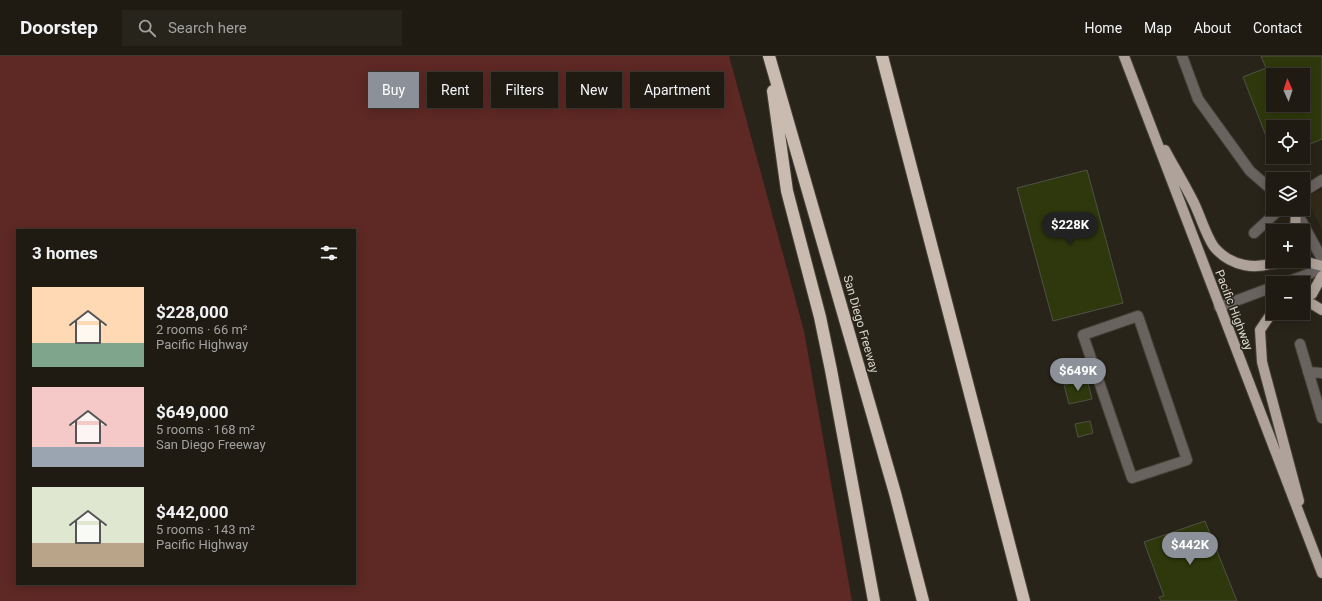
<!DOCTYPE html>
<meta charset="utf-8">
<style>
body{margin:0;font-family:Roboto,sans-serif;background:#27241c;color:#f1f3f6;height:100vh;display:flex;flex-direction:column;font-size:15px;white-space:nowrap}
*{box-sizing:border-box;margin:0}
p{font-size:13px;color:#a1a1a0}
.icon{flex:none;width:22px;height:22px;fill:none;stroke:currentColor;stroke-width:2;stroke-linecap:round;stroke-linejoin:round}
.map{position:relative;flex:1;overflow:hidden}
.side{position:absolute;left:16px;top:173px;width:340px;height:356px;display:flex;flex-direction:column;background:#1f1b13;border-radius:0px;box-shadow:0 2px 10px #0003,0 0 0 1px #3c3933}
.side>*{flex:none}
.banner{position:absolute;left:368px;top:16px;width:380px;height:36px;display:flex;gap:8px}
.needle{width:26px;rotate:357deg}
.tools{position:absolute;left:1266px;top:12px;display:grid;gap:8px}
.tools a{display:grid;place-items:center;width:44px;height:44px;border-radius:0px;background:#1f1b13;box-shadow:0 2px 10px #0003,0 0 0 1px #3c3933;font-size:20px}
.price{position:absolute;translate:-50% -34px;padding:0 9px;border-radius:14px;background:#8c9099;color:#fff;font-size:13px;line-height:26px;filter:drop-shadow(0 1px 2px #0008)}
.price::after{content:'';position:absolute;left:50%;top:24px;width:12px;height:9px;margin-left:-6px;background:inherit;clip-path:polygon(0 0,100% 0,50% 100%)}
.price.current{background:#222;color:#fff}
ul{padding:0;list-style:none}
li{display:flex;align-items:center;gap:12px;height:100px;padding:0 16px}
li span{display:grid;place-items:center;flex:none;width:112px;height:80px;border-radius:0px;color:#555}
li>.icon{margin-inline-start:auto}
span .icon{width:48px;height:48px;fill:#fffc;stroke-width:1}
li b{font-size:17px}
h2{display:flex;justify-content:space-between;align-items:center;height:48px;padding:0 16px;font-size:17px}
.pill{padding:0 14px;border-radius:0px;background:#1f1b13;box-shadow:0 2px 10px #0003,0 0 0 1px #3c3933;font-size:14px;line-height:36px}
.pill.current{background:#8c9099;color:#fff}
header{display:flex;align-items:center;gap:24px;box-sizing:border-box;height:56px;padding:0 20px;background:#1f1b13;border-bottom:1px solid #3c3933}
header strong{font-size:19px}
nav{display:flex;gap:22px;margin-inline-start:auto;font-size:14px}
.search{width:280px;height:36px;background:#27241c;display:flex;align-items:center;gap:10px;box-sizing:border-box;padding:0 14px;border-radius:0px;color:#a1a1a0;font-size:15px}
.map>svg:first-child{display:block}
.built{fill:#312a19}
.green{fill:#5e2824;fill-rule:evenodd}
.building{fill:#2f380c;stroke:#4e5245;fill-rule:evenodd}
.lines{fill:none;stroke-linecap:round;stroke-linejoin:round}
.minor-casing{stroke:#454136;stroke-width:12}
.major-casing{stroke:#454136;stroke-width:12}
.highway-casing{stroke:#454136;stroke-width:14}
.minor{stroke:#696360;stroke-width:10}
.major{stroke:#aea29a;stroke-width:10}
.highway{stroke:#cabbb1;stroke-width:12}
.labels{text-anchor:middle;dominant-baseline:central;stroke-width:3;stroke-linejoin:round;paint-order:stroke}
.street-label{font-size:12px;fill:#dad7d0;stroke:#292419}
</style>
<header>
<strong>Doorstep</strong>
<div class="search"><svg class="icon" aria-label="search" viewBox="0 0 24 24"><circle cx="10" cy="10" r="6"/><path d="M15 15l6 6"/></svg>Search here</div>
<nav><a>Home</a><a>Map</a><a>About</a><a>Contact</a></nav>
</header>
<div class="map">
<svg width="1322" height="545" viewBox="0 0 1322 545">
<rect width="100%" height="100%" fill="#292419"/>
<path class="built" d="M1322,134v39l-17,-32z"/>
<path class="green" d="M0,0h729l75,275 48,270h-852zM17,174h338v354h-338z"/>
<path class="building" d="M1261,0h61v83l-19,8v-20h-30v12l-5,2 -25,-64 23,-9zM1273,19h30v30h-30z
M1087,114l36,133 -70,18 -36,-133z
M1083,305l4,17 -22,6 -5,-17z
M1087,323l5,20 -23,5 -5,-19z
M1090,365l3,12 -15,4 -3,-13z
M1205,465l32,80h-76l-2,-4 5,-1 -20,-54z"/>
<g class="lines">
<defs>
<path id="minor" d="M1182,0l16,43 52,72 23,20
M1303,136l19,-12
M1295,153l27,50
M1254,177l26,-24
M1284,227l38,-14
M1219,251l54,-20
M1138,260l49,144 -55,18 -49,-143z
M1300,288l22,74
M1308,316l14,1"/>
<path id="major" d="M1124,0l198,517
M1165,94c9,17 19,33 28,51 6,11 14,38 22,47 16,18 41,23 63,13
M1295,175l1,-21
M1303,205l19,5
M1272,208l22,-3
M1303,242l9,-4 10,-18
M1303,248h9l10,6
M1273,255l-13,19 2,32 37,139"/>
<path id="highway" d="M769,0l126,437 28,108
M882,0l142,545
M773,35l14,100 33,126 11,53 43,231"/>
</defs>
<use href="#minor" class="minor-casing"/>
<use href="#major" class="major-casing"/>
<use href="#highway" class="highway-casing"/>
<use href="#minor" class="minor"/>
<use href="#major" class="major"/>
<use href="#highway" class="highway"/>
</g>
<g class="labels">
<g class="street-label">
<text transform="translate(1234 254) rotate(69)">Pacific Highway</text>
<text transform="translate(861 268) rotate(74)">San Diego Freeway</text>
</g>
</g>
</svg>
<div class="tools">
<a><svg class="needle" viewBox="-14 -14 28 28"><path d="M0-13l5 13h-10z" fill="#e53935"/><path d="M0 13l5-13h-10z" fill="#a1a1a0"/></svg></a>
<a><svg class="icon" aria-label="locate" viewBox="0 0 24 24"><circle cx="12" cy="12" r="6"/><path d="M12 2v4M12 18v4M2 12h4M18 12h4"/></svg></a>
<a><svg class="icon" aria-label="layers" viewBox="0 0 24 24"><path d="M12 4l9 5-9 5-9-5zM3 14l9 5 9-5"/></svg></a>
<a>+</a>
<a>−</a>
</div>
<b class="price current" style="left:1070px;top:190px">$228K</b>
<b class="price" style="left:1078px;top:336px">$649K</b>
<b class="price" style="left:1190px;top:510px">$442K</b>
<div class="banner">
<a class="pill current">Buy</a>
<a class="pill">Rent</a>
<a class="pill">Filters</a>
<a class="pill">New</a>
<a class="pill">Apartment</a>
</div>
<section class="side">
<h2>3 homes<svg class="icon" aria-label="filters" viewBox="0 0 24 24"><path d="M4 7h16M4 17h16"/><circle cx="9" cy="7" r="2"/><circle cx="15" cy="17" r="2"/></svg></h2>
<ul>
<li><span style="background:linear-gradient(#ffd9b3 70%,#7fa58c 0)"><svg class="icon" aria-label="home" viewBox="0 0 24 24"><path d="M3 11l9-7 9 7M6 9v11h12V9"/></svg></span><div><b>$228,000</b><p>2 rooms · 66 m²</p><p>Pacific Highway</p></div></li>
<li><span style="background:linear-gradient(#f6c9c9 75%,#9aa5b1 0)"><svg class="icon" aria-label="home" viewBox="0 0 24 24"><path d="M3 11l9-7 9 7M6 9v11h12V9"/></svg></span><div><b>$649,000</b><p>5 rooms · 168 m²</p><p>San Diego Freeway</p></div></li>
<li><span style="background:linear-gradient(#dfe7d0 70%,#b9a48a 0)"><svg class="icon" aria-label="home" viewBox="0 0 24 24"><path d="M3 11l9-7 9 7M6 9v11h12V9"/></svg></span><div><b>$442,000</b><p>5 rooms · 143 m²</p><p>Pacific Highway</p></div></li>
</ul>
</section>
</div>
